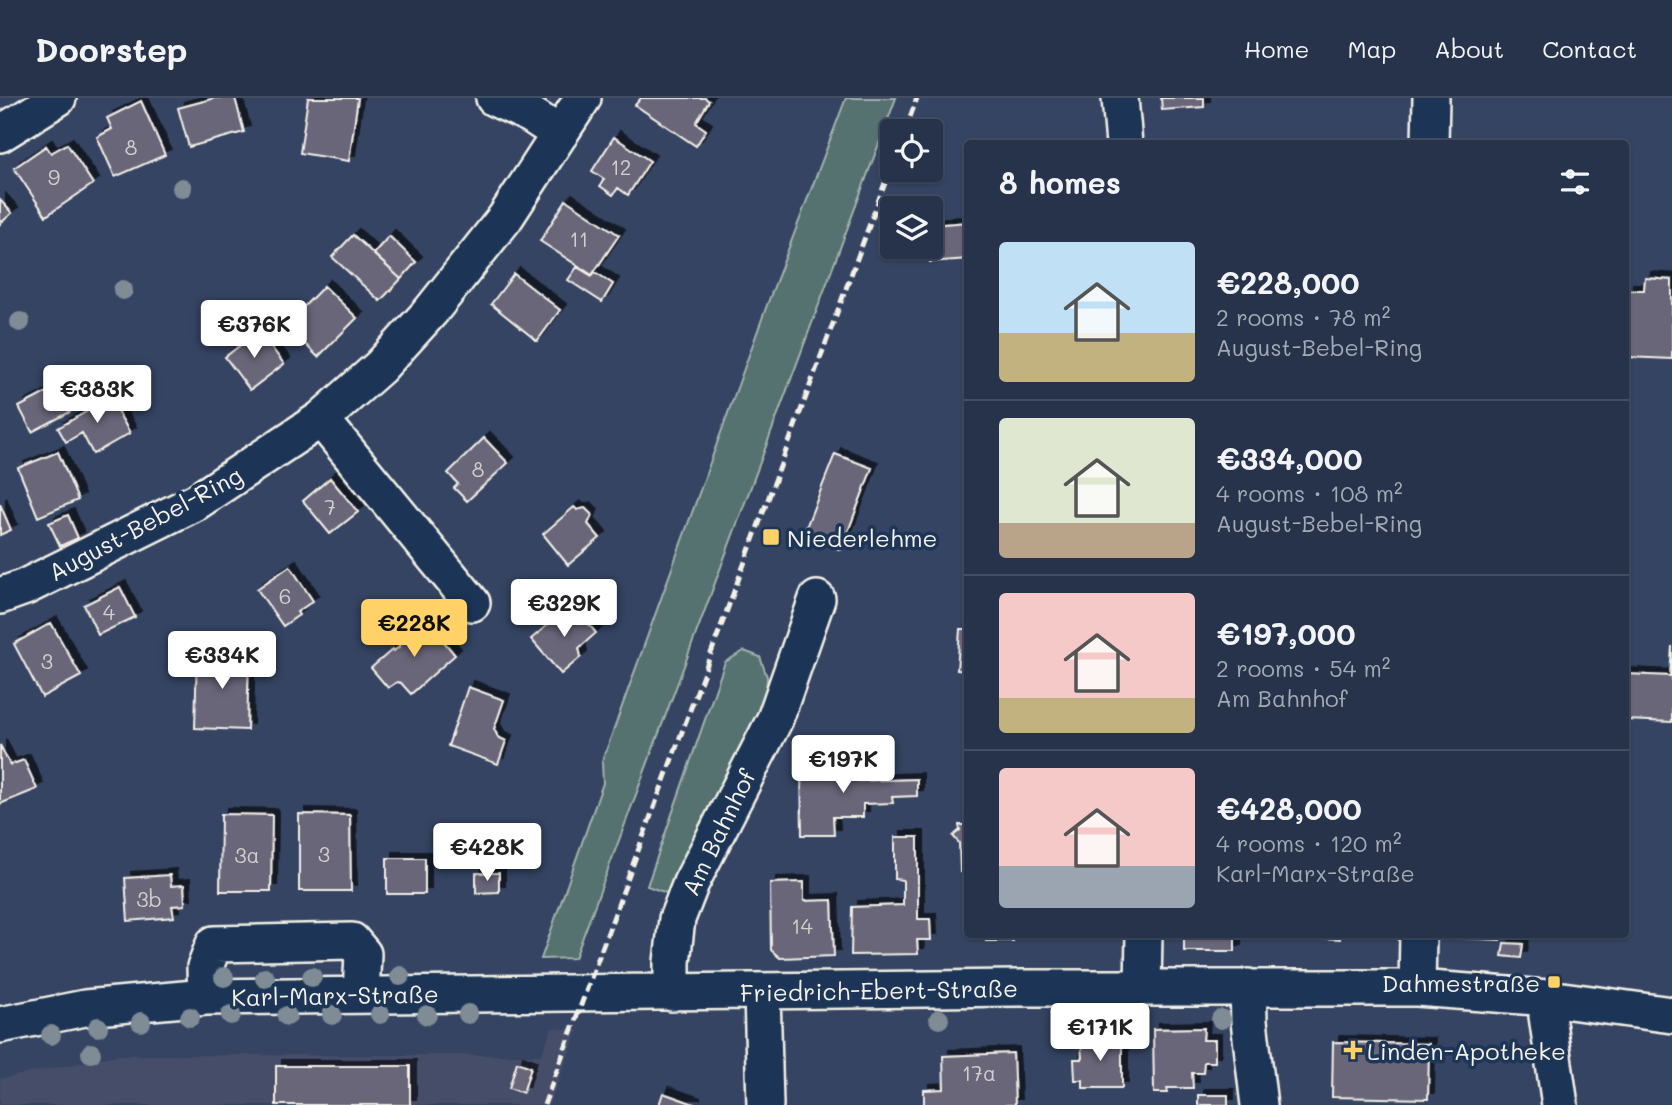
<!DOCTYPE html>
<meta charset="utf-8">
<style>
body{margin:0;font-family:Mali,sans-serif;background:#333f54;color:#f1f3f6;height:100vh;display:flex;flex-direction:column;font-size:26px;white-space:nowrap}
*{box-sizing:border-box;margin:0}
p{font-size:23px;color:#a4aab5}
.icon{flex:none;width:38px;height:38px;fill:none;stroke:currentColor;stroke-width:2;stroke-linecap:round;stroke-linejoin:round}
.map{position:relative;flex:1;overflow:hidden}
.panel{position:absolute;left:964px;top:42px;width:665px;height:798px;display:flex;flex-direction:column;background:#27334a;border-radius:7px;box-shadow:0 2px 5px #0004,0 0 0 2px #434e62}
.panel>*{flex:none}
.buttons{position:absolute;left:880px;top:21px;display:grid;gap:14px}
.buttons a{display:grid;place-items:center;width:63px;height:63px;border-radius:7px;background:#27334a;box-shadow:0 2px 5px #0004,0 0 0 2px #434e62;font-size:35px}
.price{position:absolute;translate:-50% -60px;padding:0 16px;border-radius:7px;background:#fff;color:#222;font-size:23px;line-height:46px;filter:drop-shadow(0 2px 4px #0008)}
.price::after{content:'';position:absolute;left:50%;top:42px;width:21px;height:16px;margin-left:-10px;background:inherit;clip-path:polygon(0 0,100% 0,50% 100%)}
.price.selected{background:#ffd166;color:#111}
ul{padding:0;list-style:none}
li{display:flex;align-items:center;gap:21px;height:175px;padding:0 35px}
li+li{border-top:2px solid #434e62}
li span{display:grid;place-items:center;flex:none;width:196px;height:140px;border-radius:7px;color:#555}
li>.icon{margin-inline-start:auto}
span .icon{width:84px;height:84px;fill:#fffc;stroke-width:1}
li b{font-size:30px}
h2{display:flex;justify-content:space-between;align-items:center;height:84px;padding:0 35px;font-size:30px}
header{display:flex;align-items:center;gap:42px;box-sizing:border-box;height:98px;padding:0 35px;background:#27334a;border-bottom:2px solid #434e62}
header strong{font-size:33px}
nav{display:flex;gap:38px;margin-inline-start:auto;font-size:24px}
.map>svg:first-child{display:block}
.built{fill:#444e69}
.green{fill:#557270;stroke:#a4b2ac;stroke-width:2}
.building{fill:#6b667a;stroke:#f4f1e8;stroke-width:2;filter:url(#shadow)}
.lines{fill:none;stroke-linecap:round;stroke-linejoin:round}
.minor-casing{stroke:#f4f1e8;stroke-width:40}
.minor{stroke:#1d3557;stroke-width:35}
.rail{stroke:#f4f1e8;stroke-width:5;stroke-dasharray:10 5;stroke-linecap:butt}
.tree{fill:#7f8b95}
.poi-dot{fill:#ffd166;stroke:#1d3557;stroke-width:2.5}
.labels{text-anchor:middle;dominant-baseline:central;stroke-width:7;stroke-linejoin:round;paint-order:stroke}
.number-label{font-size:21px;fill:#d2cecc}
.street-label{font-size:24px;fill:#f4f1e8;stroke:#1d3557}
.poi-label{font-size:24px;fill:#f4f1e8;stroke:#1d3557;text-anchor:start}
</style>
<header>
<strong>Doorstep</strong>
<nav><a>Home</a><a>Map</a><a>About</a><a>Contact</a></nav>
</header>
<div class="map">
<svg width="1672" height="1007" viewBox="0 0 1672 1007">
<defs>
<filter id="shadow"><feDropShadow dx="6" dy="-6" stdDeviation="0" flood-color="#0009"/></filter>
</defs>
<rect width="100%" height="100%" fill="#344462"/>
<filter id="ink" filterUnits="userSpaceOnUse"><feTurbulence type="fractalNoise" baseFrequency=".0143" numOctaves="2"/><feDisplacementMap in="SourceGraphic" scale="14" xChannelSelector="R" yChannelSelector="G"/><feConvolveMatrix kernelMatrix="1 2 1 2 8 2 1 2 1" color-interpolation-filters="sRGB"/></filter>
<g filter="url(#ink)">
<path class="built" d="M552,930l26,2 -29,75h-549v-26l117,-24h424z"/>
<path class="green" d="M846,0h50l-321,860 -34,1 62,-176 -1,-21 165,-457z
M744,553l16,6 7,20 -2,35 -93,183 -25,-9 78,-224z"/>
<path class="building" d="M215,0h20l9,34 -55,15 -11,-39z
M308,0h50l-9,63 -49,-8z
M641,0h64l4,3 -13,22 10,7 -10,16 -61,-41z
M1161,0h43v9l-42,3z
M141,3l24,54 -50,22 -18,-40 15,-8 -5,-11z
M614,39l36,24 -22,34 -10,-7 -5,7 -13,-9 4,-7 -12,-8z
M67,46l26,40 -47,32 -32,-48 32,-22 5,7z
M0,102l12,13 -12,11z
M566,102l53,35 -27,40 -52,-34z
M968,124v37l-38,3 1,-37z
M353,137l48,44 -21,22 -48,-44z
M389,138l27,26 -15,17 -28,-25z
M577,169l15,9 3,-4 18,12 -11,18 -34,-22z
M514,176l46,36 -23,31 -46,-37z
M1645,180l27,2v79l-46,-2 1,-67h17z
M324,188l33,32 -39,39 -32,-32z
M259,233l25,33 -34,26 -25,-33z
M57,289l13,25 -38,20 -13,-25z
M106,294l24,41 -37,21 -11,-21 -16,9 -8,-14 35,-20 -4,-7z
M484,340l24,25 -41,38 -13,-13 4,-4 -10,-11z
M58,354l20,48 -40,17 -20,-49z
M835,356l37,14 -31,82 -38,-15z
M330,380l28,34 -28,22 -27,-33z
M0,406l11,26 -11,5z
M574,409l3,3 8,-2 7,7 -4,9 12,14 -32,27 -25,-31z
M68,417l10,23 -18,8 -11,-23z
M290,468l23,35 -16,11 2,3 -16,11 -26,-37z
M120,489l15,30 -37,18 -14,-30z
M572,506l24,29 -17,15 2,9 -20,17 -30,-35z
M426,522l29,35 -44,39 -10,-11 -4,-1 -9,6 -17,-20 22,-19 1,2 6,-5 -2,-2z
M51,525l30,53 -39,21 -28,-53z
M960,531h8v42l-11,-1z
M1672,548v76l-46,-2v-46l44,2z
M197,554l52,2 -2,76 -52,-2z
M468,589l36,13 -10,29 4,8 8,4 -8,23 -50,-18z
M0,647l10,20 14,-5 13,29 -37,15z
M858,665l1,18 58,-2v17l-25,1 1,6 -30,1v13h-30l1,18h-32l-1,-70z
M221,716l51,1 -1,76h-51z
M299,716l51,1 1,76h-52z
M959,727h9v48l-8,-1 -1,-29 -6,-7 7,-6z
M895,739h23v82h12l1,21h-14l1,14 -67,1 1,-48 51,-2v-25l-8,-1z
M387,760h38v36h-38z
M476,775h23v19l-23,1z
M170,777l1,11 13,-1 1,20 -13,1 2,11 -46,4 -3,-43z
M804,784v19l28,-1 2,56 -54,2 -9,-8 -1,-67z
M986,836h27v7h-27z
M1184,836h51v17h-51z
M1277,836h63v5l-63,-3z
M1460,836h40v6l-40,-2z
M1504,845l19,1 -2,14 -19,-2z
M1204,930l-1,12h12v22h-11l-1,11h-11l1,15h-26l1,5h-14l-1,-64z
M1093,932h17v12h12v46h-39v-8h-8l-1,-21h8l-1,-17h13z
M1333,944l96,2 -1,55 -96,-2z
M1013,955l2,52h-91v-15l20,-1 -1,-33z
M517,964l14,5 -8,26 -14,-5z
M276,968h134v39h-134z
M663,995l31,11v1h-35z
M1198,997h30v10h-30z"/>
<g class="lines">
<defs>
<path id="minor" d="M494,0l37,17 29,19
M1120,0l4,46
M0,36l58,-36
M1430,46l1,-46
M321,321l151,184
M0,498l25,-9 171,-85 125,-83 59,-52 51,-56 74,-93 78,-120
M1248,889l1,34 10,84
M1143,890l1,-54
M1417,890l1,-54
M762,894l3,113
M672,895v-31l5,-43 14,-36 84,-164 42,-120
M206,899l-1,-30 9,-23 138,-3 11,13 -2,40
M1548,900l-1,18 13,89
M0,927l85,-17 121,-11 812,-9h399l131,10 124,17"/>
</defs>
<use href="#minor" class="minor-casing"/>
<use href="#minor" class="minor"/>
<path class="rail" d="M905,33l12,-33
M544,1007l348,-941"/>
</g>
<g class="tree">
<circle cx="182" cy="90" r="10"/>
<circle cx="123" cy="192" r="10"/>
<circle cx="20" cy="224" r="10"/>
<circle cx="400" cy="878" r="10"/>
<circle cx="224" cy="879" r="10"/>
<circle cx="312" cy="879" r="10"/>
<circle cx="265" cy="880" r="10"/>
<circle cx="380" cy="916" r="10"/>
<circle cx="468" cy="916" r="10"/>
<circle cx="231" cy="917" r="10"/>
<circle cx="332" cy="917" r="10"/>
<circle cx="427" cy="917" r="10"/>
<circle cx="287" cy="918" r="10"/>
<circle cx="190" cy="919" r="10"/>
<circle cx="939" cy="921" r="10"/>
<circle cx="1221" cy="921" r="10"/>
<circle cx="141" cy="924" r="10"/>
<circle cx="98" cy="929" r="10"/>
<circle cx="51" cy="937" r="10"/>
<circle cx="91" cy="955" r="10"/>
</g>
</g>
<g class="poi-dot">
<rect x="762" y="430" width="18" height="18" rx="3.5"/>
<rect x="1547" y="877" width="14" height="14" rx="3.5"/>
<path d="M1349.5 941.5h7v7h7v7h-7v7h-7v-7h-7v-7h7z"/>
</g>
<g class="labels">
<g class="number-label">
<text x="131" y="48">8</text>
<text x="621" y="68">12</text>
<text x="54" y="78">9</text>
<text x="579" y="140">11</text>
<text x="478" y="370">8</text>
<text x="330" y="408">7</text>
<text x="285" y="497">6</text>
<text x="109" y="513">4</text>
<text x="47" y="562">3</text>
<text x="324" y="755">3</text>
<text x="247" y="756">3a</text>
<text x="149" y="800">3b</text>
<text x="802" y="827">14</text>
<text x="979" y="974">17a</text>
</g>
<g class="street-label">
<text transform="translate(145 425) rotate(-28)">August-Bebel-Ring</text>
<text transform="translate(718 734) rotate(-64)">Am Bahnhof</text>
<text transform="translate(879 892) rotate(-1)">Friedrich-Ebert-Straße</text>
<text transform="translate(335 897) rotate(-1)">Karl-Marx-Straße</text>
</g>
<g class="poi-label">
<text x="787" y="439">Niederlehme</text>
<text x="1540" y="884" text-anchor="end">Dahmestraße</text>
<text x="1367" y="952">Linden-Apotheke</text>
</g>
</g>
</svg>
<div class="buttons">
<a><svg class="icon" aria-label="locate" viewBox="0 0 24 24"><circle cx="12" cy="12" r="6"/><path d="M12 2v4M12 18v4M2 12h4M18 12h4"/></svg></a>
<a><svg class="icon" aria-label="layers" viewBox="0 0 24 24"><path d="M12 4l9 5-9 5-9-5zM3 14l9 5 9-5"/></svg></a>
</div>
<b class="price" style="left:254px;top:262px">€376K</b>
<b class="price" style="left:97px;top:327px">€383K</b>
<b class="price" style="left:564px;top:541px">€329K</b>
<b class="price selected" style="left:414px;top:561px">€228K</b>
<b class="price" style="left:222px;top:593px">€334K</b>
<b class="price" style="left:843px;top:697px">€197K</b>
<b class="price" style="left:487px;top:785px">€428K</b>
<b class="price" style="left:1100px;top:965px">€171K</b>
<section class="panel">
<h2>8 homes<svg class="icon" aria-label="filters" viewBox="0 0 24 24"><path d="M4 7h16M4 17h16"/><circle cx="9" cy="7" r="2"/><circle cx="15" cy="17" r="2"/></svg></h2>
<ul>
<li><span style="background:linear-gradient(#bfe0f5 65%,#c2b280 0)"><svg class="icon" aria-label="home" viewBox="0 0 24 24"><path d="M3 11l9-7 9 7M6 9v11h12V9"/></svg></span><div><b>€228,000</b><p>2 rooms · 78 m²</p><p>August-Bebel-Ring</p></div></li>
<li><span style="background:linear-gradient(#dfe7d0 75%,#b9a48a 0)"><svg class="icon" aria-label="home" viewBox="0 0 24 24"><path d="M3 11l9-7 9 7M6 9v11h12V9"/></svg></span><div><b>€334,000</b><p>4 rooms · 108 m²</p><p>August-Bebel-Ring</p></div></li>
<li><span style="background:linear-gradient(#f6c9c9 75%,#c2b280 0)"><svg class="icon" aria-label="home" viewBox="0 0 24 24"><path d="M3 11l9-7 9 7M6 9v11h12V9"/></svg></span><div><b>€197,000</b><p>2 rooms · 54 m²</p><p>Am Bahnhof</p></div></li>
<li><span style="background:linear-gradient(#f6c9c9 70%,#9aa5b1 0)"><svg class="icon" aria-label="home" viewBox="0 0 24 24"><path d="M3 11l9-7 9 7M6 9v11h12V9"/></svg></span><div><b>€428,000</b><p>4 rooms · 120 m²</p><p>Karl-Marx-Straße</p></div></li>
</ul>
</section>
</div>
